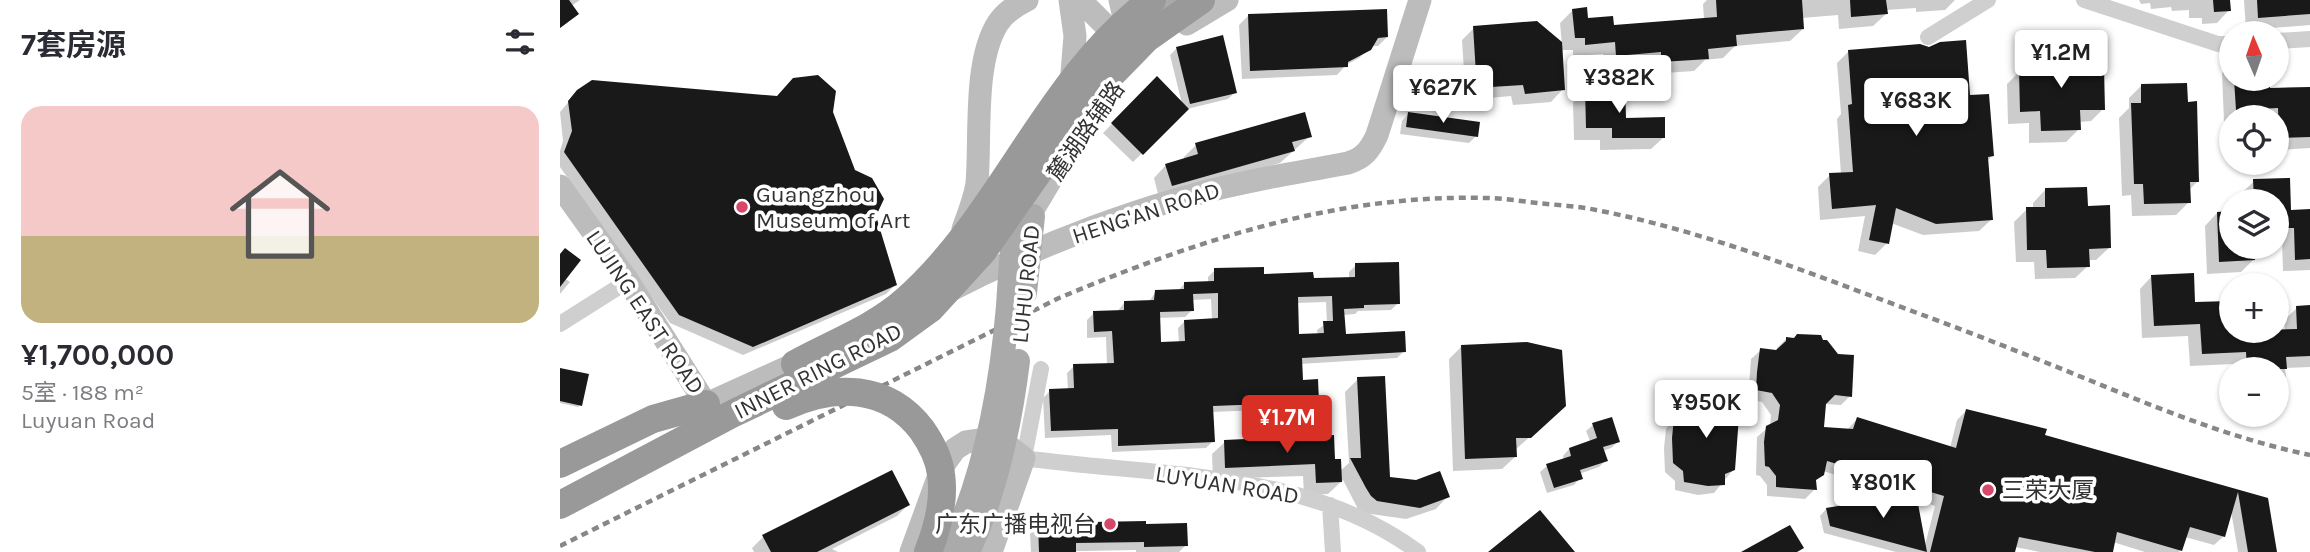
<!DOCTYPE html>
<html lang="zh">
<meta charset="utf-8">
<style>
body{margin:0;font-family:Karla,"Noto Sans SC",sans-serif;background:#f2f2f3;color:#2b2b33;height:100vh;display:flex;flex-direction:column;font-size:26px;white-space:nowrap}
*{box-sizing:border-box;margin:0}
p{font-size:23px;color:#7c7c81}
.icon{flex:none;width:38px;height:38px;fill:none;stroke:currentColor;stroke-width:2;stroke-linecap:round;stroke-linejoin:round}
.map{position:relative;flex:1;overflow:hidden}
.details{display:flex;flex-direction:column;background:#fff;width:560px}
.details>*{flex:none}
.needle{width:46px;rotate:358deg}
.controls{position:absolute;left:1659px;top:21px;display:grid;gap:14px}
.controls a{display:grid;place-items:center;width:70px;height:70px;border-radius:50%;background:#fff;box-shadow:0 2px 5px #0004;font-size:35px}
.price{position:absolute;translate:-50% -60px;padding:0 16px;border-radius:7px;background:#fff;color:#222;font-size:23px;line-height:46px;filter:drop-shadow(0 2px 4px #0008)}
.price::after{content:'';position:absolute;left:50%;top:42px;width:21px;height:16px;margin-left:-10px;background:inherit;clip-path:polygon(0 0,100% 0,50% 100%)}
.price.current{background:#d93025;color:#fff}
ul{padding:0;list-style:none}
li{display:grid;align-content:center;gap:14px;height:371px;padding:0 21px}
li span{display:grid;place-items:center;height:217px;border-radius:21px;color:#555}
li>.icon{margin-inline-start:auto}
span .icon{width:126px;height:126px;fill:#fffc;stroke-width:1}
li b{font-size:30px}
h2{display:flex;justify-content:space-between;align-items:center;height:84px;padding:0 21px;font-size:30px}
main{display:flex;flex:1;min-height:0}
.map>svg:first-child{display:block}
.shadow{fill:#0003;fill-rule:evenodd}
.building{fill:#191919;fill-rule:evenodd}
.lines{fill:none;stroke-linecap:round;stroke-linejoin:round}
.street{stroke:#cfcfcf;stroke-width:16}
.secondary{stroke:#bcbcbc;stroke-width:23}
.primary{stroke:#aaa;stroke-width:24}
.highway{stroke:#999;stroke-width:28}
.rail{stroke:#878787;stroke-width:4.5;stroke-dasharray:7 5;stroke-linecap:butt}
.primary-bridge{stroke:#aaa;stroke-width:24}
.highway-bridge{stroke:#999;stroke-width:28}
.poi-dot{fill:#d6476a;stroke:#fff;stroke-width:2.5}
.labels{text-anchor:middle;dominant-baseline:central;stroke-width:7;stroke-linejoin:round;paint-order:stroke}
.street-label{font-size:23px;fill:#323232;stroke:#fff}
.poi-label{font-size:23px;fill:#323232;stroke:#fff;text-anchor:start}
</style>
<main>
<section class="details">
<h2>7套房源<svg class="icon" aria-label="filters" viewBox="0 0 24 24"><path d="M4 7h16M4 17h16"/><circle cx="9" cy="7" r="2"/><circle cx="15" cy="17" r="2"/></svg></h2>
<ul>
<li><span style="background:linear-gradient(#f6c9c9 60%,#c2b280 0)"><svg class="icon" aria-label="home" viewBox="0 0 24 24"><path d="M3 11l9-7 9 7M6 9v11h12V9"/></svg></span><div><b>¥1,700,000</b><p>5室 · 188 m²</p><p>Luyuan Road</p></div></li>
</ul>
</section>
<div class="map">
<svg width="1750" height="552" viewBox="0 0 1750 552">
<rect width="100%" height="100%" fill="#fff"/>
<path class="shadow" d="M0,0h20l-9,6 -3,16 -8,6z
M1147,0h248l-10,10 -29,2v-4l-30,2v4l-13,12 -34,3 -1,-14 -36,3 1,11 -13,12 -55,5 -12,12 -18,2 -11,11 -45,3 -1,-10 -44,4 -1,-14 -30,2v-6h-13l3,39 -12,13 -38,3 -2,-9 -33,3 -13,-13 -3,-46 12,-12 63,-5 25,22 -2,-22 13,-13 13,10 26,7 92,-8 -1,-15z
M1579,0h89l1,10 -12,13 -15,1v-6h-13v-8l-17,1 -1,-4 -20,2 -1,-6 -9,1z
M1684,0h66v25l-64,5z
M688,16l139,21 -9,9h-7l-12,12 -13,7 -9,10 -95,4 -3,-54z
M617,48l58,44 -7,7 -41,10 -54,53 -30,-29 54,-54 25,25 -12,-49z
M1289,51l120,46 23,59 -5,5 5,58 -13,12 -56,4 -32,-12 -4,20 -12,12 -17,-4 7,-35 -45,4 -2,-33 12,-12 11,-1 -4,-55 4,-5 -4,-51z
M1480,52l63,57 -12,12 -12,1v7l-13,13 -37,1v-20l-21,1 -1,-40 13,-13h7v-6z
M1671,64v15h37l1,11 41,-2v60l-33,2v-33h-46v5h-7l-2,-49z
M1581,86l57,95 -9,9v12l-13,13 -44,1 -1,-21 -9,1 -3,-78 10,-10v-10z
M1026,90l38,29 40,18 -13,12 -51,1v-10h-26l-1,-38z
M18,91l253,22 64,172 -9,9 -143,61 -73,-32 -110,-156v-16l3,-10 -3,-29z
M848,114l68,22 -7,7 -69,-9 2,-13z
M750,136l-30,27 -121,35 -5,-20 12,-13 18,-5v-3l12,-12z
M1694,181l35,30h21v59l-27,1 -1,-32 -5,1v-39h-35v-8z
M1485,190l41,18 23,40 -13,12h-8v6l-13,12 -40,1 -1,-17h-18l-2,-40 13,-13h6v-6z
M1657,213h14v34h22v13l-12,12 -34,2 -2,-48z
M0,254l4,24 6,4 -10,12z
M796,265l42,38 -7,7 -33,1 -3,3 -12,1 1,21 60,15 -7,7 -97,6 1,18 16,19 -7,7 -98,4 1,29 -7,7 -94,4 -1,-17 -66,3 -2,-40 7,-7 18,-1 -1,-17 7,-7 33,-1 -1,-28 -19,1v-18l7,-7 23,-1 7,-9 25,-1 7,-11h22l6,-7 24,-1v-6l7,-7 97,10 37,-1v-7zM651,299l1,21 -27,1 -7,7 1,15 -20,1 -1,-26 27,-1 7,-7v-10zM766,302l1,21 -10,7 1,5 -21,1v-33z
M1592,276l41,28 38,-1v28h6v3l48,-2 -1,-12 13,-12 13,-1v60l-25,1 1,9 -9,9v-17h-42l-1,-5 -44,2 -2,-30 -46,2 -2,-49z
M1227,338l63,58 -9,9 -17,-1 -2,24 25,2 10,-11 93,29 7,-28 9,-9 77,25 224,64 8,52h-37l-7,-41 -7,25 -10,9 -29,-8 -6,15h-34l-32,-10 -2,10h-71l-25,-5 -2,5h-117l-72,-19 -4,-17 6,-7 79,-13 -82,-25 -9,11 1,7 -10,10 -38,-3v-11l-7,-9 -4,-1 1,-38 13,-11 1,-11 -9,-13 -14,-3 3,-40 10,-9 17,2 -1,-4zM1355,499l20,7 -11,43z
M901,347l90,71 -36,32v7l-13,12 -49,2 -4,-112z
M0,370l20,35 -2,2 -18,-4z
M798,379l31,100 59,17 -12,13 -30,10 -42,-6 -6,-4 -15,-29 -15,14 -24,1 -1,-19 -90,3 -1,-25 13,-12 109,19 6,10 9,-8 -4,-71z
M1129,397l44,73 -19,23 -16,2 -23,-5v-9l-10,-9 -1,-24 2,-19 14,-17v-6z
M1033,425l25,17 -7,6 -8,3 3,9 -7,7 -20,7 1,4 -6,7 -27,8 -7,-21 7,-6 17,-6 -1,-4 6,-7 21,-8 -4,-10z
M348,505l-11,11 -65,33 6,3h-84l-2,-4 11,-11z
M479,525l105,1 42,19 -7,7h-43v-2l-105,2 -1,-18z"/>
<path class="building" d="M0,0h9l10,14 -19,14z
M1156,0h86l2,29 -68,6 1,11 -29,3 1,10 -48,3v-10l-45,4 -1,-14 -30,3v-7h-10l-3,-29 15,-2 1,11 25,-2 1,9 103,-8z
M1290,0h36l2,14 -37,3z
M1653,0h17l1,11 -17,1z
M1697,0h53v14l-52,4z
M827,9l1,28 -10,1 -7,12 -23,12v5l-98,4 -2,-57z
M977,21l25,21 3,48 -40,4 -2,-9 -32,2 -15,-13 -3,-48z
M663,35l14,58 -47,11 -14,-57z
M1406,40l4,55 19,-1 5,62 -6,1 5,63 -57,4 -40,-16 -7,36 -20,-4 7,-35 -44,4 -3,-36 24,-1 -5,-67 4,-1 -4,-54 72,-6 9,3 11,-5z
M1479,50h40v18l25,-1 1,43h-25l1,20 -40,1 -1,-20 -20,1 -1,-42 20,-1z
M258,75l18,16 -3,21 22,58 17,8 12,21 -8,17 21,69 -144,62 -74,-32 -115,-163 8,-21 -4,-30 9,-11 15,-10 185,16 16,-18z
M597,76l32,33 -46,46 -32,-32z
M1674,79h36v9l40,-1v50l-31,1 -1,-30 -42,2z
M1627,83l1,19 9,-1 2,81h-9l1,21 -47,1 -1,-20h-9l-3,-81h10v-19z
M1065,87l1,31 39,-1v21h-53v-10h-26l-1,-40z
M745,112l7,25 -20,5 3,9 -123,35 -7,-22 33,-10 -3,-11z
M848,112l72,10 -2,15 -72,-10z
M1730,178l1,32 19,-1v50l-15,1 -1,-32h-17v-27h-23l-1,-22z
M1527,187l1,19 22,-1 1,43 -22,1 1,18 -43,1 -1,-18h-19l-1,-43h19v-19z
M1671,211v36h24v13l-36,2 -2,-50z
M5,248l16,12 -21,27v-33z
M839,262l1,42 -36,1v3l-20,1 2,25 59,-3 1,21 -104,6 1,22 15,-1 1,23 -106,4 2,36 -97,4v-17l-67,2 -2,-42 25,-1 -1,-24 41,-1 -2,-32 -18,1 -1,-21 31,-1v-9l30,-1 1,-10 29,-1v-7l30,-1v-13l50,-1v7l49,-2 1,6 41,-1v-14zM658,293v25l-34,2 1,21 -24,1 -1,-30 34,-1 -1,-17zM772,296l1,25h-10l1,12 -25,1 -1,-37z
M1634,273l1,29 36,-1v30l66,-2 -1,-23 14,-1v51l-24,1 1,12h-40l-1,-17 -44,2 -2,-30 -46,2 -3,-51z
M1237,334l24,1 2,5h4l11,14 16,1 -2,42 -17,-2 -9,9 -2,23 29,2 4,-12 99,31 10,-39 81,20 -2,6 223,63 9,54h-29l-10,-60 -13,45 -35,-10 -8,24 -65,-19 -4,20h-18l-76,-15 -4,15h-85l14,-56 -117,-35 -3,14 -8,5 1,10 -41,-3v-11l-7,-9 -4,-1 -1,-24 2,-16 12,-6 2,-15 -8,-12 -16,-3 1,-18 3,-24 16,2 10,-9v-4l8,1z
M967,342l35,8 4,56 -35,32h-15l1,19 -52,2 -4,-114z
M0,368l29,6 -7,32 -22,-5z
M825,376l5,101 26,3 24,-9 10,26 -30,11 -43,-7 -6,-5 -5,-8 -16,-30h11l-4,-81z
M1128,395l43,3v10l8,8 -4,54 -10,4v11l-17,1 -24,-4 -1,-11 -10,-8 -1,-25 2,-20h4l1,-7 10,-6z
M1052,417l8,25 -17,5 5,14 -28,9 3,9 -29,9 -8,-24 25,-8 -2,-8 28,-10 -5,-15z
M774,435l1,24h6l1,23 -26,1 -1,-19 -90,4 -1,-28z
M332,470l18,35 -93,47h-46l-9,-17z
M1356,493l11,59 -97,-26 -4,-18z
M980,510l35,42h-87z
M586,521v3l41,-1 1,23 -44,1v-5l-68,1v9h-37l-1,-29z
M1230,525l14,23 -7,4h-56z"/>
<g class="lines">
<path class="street" d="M1524,0l134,44h13
M1368,37l60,-37
M1717,41l33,-2
M0,324l68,-43
M481,369l-17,89c132,19 281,10 394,94
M770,505l3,47"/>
<path class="secondary" d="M510,0l5,36 -3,37
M520,0l28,28 21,10
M560,0l8,35
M627,24l40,-24
M0,186l68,95 78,123
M474,208l31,-52
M403,229c5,-14 12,-31 14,-46 4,-46 -4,-121 21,-160 7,-11 17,-17 29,-23
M391,290c88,-45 195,-87 292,-107 35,-8 70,-13 105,-20 16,-5 22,-13 29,-28l43,-135
M131,411l119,-54
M351,552l27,-74 7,-15 10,-14 11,-7 14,-2 31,8 13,10 -33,94"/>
<path class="primary" d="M579,29l34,-29"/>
<path class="highway" d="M0,464l93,-45 53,-15"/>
<path class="rail" d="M0,546l499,-248c136,-57 277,-104 426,-100 17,0 35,3 52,5 19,2 40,3 59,7 88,17 174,48 257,79 56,21 111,41 166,63 96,37 190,82 291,103"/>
<path class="primary-bridge" d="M465,293l8,-77
M389,552c36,-76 52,-163 59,-246 2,-31 4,-61 7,-92
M408,552c28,-60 42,-126 50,-191"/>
<path class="highway-bridge" d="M235,364c36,-20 80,-36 111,-64 98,-87 139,-220 246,-300
M226,406c48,-22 101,-22 136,24 9,13 17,27 19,44 4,27 -3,53 -13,78
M0,505l172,-91 158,-76 40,-29 53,-58 99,-141 24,-30 41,-42 54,-38"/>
</g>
<g class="poi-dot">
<circle cx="182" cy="207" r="7"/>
<circle cx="1428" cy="490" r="7"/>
<circle cx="550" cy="524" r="7"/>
</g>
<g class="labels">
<g class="street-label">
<text transform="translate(526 131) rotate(-55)">麓湖路辅路</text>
<text transform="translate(586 213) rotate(-18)">HENG'AN ROAD</text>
<text transform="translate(466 284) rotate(-84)">LUHU ROAD</text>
<text transform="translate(85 312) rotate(56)">LUJING EAST ROAD</text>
<text transform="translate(258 371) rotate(-27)">INNER RING ROAD</text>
<text transform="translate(667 485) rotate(9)">LUYUAN ROAD</text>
</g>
<g class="poi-label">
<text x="196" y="194">Guangzhou<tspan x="196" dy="26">Museum of Art</tspan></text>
<text x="1442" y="490">三荣大厦</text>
<text x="536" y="524" text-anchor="end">广东广播电视台</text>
</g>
</g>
</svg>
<div class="controls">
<a><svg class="needle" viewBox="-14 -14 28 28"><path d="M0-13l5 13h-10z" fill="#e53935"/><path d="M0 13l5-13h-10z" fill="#7c7c81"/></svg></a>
<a><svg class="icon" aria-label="locate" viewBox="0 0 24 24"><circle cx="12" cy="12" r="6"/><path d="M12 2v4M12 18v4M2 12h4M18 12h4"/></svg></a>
<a><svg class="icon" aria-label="layers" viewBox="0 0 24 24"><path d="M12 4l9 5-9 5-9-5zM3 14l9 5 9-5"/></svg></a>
<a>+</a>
<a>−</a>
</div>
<b class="price" style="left:1501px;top:90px">¥1.2M</b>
<b class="price" style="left:1059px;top:115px">¥382K</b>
<b class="price" style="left:883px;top:125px">¥627K</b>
<b class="price" style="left:1356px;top:138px">¥683K</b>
<b class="price" style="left:1146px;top:440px">¥950K</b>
<b class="price current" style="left:727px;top:455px">¥1.7M</b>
<b class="price" style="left:1323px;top:520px">¥801K</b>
</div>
</main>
